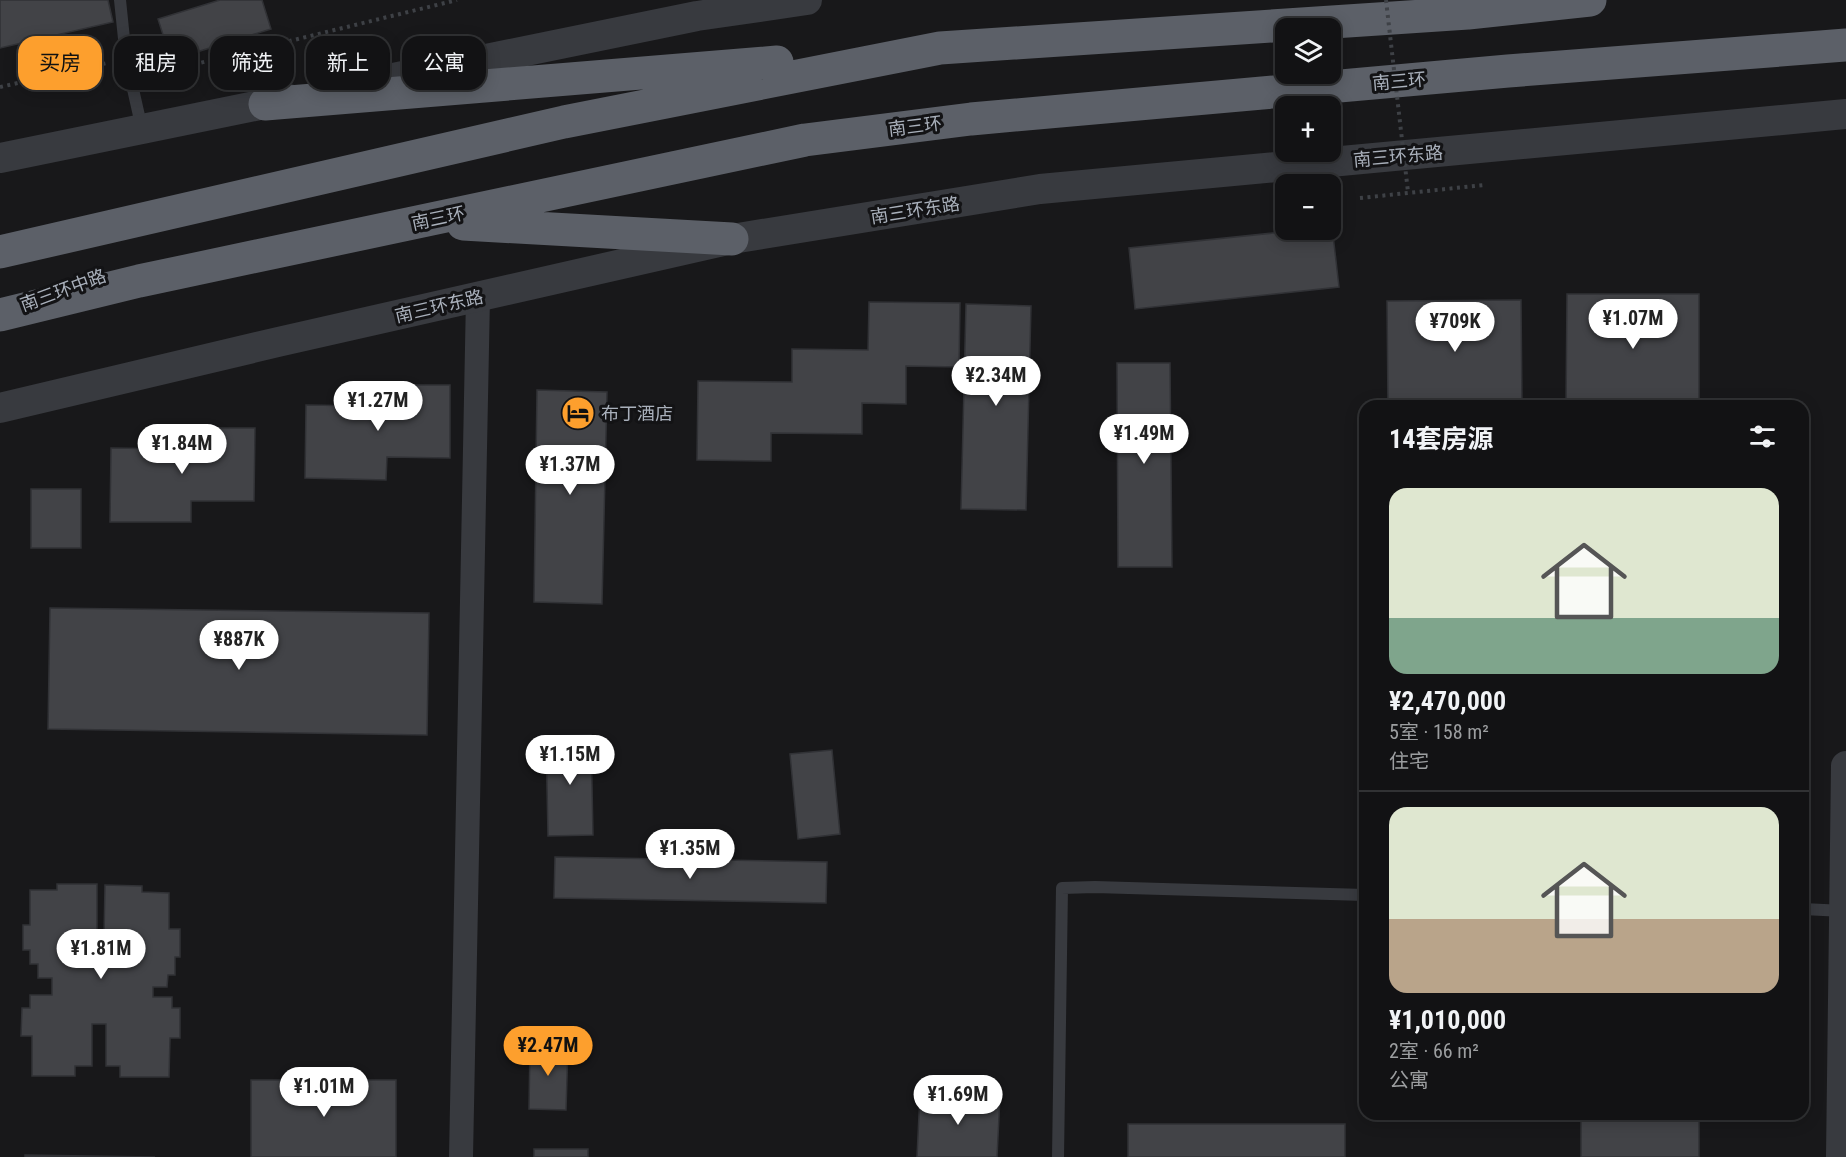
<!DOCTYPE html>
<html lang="zh">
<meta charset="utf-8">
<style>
body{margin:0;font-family:"Roboto Condensed","Noto Sans SC",sans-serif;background:#1b1b1d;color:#f1f3f6;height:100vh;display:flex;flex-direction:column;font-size:22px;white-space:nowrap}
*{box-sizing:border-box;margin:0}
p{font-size:20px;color:#9c9ea0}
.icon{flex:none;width:33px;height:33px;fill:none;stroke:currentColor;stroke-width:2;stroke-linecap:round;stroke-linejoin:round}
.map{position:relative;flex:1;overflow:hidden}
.details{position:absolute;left:1359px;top:400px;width:450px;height:720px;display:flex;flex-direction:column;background:#121214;border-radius:18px;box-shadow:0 3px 15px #0003,0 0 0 2px #313234}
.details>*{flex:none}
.hud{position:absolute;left:18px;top:36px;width:570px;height:54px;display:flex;gap:12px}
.tools{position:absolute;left:1275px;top:18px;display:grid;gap:12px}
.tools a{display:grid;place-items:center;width:66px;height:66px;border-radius:12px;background:#121214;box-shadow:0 3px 15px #0003,0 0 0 2px #313234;font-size:30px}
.price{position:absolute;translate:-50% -51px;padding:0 14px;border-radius:21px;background:#fff;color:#222;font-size:20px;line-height:39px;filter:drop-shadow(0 2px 3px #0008)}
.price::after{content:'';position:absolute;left:50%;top:36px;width:18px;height:14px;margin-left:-9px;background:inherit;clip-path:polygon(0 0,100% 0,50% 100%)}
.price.current{background:#fd9f2d;color:#111}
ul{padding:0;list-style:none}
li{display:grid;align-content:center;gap:12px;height:318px;padding:0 30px}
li+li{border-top:2px solid #313234}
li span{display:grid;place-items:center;height:186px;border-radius:18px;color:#555}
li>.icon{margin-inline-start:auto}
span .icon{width:108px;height:108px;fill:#fffc;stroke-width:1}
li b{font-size:26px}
h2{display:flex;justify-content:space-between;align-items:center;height:72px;padding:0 30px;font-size:26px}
.chip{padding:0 21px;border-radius:18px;background:#121214;box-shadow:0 3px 15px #0003,0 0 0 2px #313234;font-size:21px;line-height:54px}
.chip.current{background:#fd9f2d;color:#111}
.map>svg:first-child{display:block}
.building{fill:#424347;stroke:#313236;stroke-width:1.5}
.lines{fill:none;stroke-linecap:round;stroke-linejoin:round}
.path{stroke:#3e4146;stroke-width:4;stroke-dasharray:3 4.5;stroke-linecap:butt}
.service{stroke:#383a3f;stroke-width:12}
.minor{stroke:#383a3f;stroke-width:24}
.tertiary{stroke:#383a3f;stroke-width:30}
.trunk{stroke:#5c6068;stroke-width:33}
.path-bridge{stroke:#3e4146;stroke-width:4;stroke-dasharray:3 4.5;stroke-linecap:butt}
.labels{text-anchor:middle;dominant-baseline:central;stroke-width:6;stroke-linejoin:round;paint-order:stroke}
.street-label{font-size:18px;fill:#a9b0bb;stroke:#131315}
.poi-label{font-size:18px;fill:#a9b0bb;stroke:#131315;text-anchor:start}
</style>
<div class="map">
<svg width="1846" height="1157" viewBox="0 0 1846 1157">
<rect width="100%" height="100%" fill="#18181a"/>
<path class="building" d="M0,0h108l5,22 -113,26z
M220,0h42l9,29 -100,31 -13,-41z
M1330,226h2l7,61 -204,22 -6,-61 173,-18h28z
M1567,294h132v112h-133z
M1521,300l1,106h-134l-1,-105z
M869,302l91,1 -1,64 -53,-1v38l-44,-1v31l-91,-1v28l-74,-1 1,-79 94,1v-33l76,1z
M966,304l65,2 -5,204 -65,-1z
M1117,363h53l2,204h-54z
M369,385h81v73l-63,-1 -1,23 -81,-2 1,-73 63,1z
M537,390l70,2 -5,212 -68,-2z
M174,428h81l-1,73h-63v21h-81l1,-74 63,1z
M31,489h50v59h-50z
M50,608l379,5 -2,122 -379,-6z
M591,735l2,100 -45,1 -2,-100z
M832,750l8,84 -42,5 -8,-85z
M555,857l272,5 -1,41 -272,-5z
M57,884h40v52h7l1,-51 37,1v6l27,1v36h11v28h-5v18h-7l-1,12h-14v10h19v11h8v30h-10l-1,39h-49v-11h-14v-42h-14v42h-17v10h-43v-40h-11l1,-28h8v-13h22v-17h-14v-14h-8v-14h-7v-25h7v-35h27z
M530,1044l38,1 -2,65 -37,-1z
M251,1080h145v77h-145z
M920,1093l80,4 -3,60h-80z
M1581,1114h118v43h-118z
M1128,1124h217v33h-217z
M534,1149h54v8h-54z
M25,1155l130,2h-130z"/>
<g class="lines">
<path class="path" d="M151,69l8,4 298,-73
M0,87l107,-24
M1360,198l124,-13"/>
<path class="service" d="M120,0l6,58 16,71
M1803,909l41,2
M1058,1157l4,-269 33,-1 270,8"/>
<path class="minor" d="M461,1157l17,-860"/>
<path class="tertiary" d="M359,85l338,-69 110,-16
M0,158l289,-59
M0,408l278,-66 454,-103 308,-50 806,-75
M1841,1157l5,-391"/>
<path class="trunk" d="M265,104l512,-42
M463,224l269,15
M0,252l564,-130 376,-74 528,-35 122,-13
M0,315l139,-34 666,-141 166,-21 537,-48 338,-26"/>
<path class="path-bridge" d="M1386,0l22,192"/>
</g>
<defs>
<symbol id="hotel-disc" viewBox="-11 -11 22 22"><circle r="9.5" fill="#fd9f2d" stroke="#131315"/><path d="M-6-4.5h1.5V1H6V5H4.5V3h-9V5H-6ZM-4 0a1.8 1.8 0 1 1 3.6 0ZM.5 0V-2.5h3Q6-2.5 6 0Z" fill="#111"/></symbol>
</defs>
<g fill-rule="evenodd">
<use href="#hotel-disc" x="559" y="394" width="38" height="38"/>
</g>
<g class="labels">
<g class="street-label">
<text transform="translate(1399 81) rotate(-5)">南三环</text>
<text transform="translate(915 126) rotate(-7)">南三环</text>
<text transform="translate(1398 156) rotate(-5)">南三环东路</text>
<text transform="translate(915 210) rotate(-9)">南三环东路</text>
<text transform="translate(438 218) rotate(-12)">南三环</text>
<text transform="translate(63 290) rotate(-20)">南三环中路</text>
<text transform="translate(439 306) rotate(-13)">南三环东路</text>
</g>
<g class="poi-label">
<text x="601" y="413">布丁酒店</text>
</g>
</g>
</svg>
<div class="tools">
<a><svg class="icon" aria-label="layers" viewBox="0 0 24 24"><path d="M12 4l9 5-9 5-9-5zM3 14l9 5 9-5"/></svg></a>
<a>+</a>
<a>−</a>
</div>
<b class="price" style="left:1633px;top:350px">¥1.07M</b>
<b class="price" style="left:1455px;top:353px">¥709K</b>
<b class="price" style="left:996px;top:407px">¥2.34M</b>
<b class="price" style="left:378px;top:432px">¥1.27M</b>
<b class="price" style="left:1144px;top:465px">¥1.49M</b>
<b class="price" style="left:182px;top:475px">¥1.84M</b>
<b class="price" style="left:570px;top:496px">¥1.37M</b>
<b class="price" style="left:239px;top:671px">¥887K</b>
<b class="price" style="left:570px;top:786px">¥1.15M</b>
<b class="price" style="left:690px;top:880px">¥1.35M</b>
<b class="price" style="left:101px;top:980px">¥1.81M</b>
<b class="price current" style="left:548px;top:1077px">¥2.47M</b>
<b class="price" style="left:324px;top:1118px">¥1.01M</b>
<b class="price" style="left:958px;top:1126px">¥1.69M</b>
<div class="hud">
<a class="chip current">买房</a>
<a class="chip">租房</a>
<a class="chip">筛选</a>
<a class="chip">新上</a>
<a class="chip">公寓</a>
</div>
<section class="details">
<h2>14套房源<svg class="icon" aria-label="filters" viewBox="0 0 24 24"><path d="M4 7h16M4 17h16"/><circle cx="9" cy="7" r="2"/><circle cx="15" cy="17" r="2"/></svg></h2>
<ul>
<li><span style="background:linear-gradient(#dfe7d0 70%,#7fa58c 0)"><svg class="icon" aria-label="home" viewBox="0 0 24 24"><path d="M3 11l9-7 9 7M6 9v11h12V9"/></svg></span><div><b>¥2,470,000</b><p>5室 · 158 m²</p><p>住宅</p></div></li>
<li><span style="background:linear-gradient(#dfe7d0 60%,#b9a48a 0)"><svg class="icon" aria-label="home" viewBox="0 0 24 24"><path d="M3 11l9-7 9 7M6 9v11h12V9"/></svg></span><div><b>¥1,010,000</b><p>2室 · 66 m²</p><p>公寓</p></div></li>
</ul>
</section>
</div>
